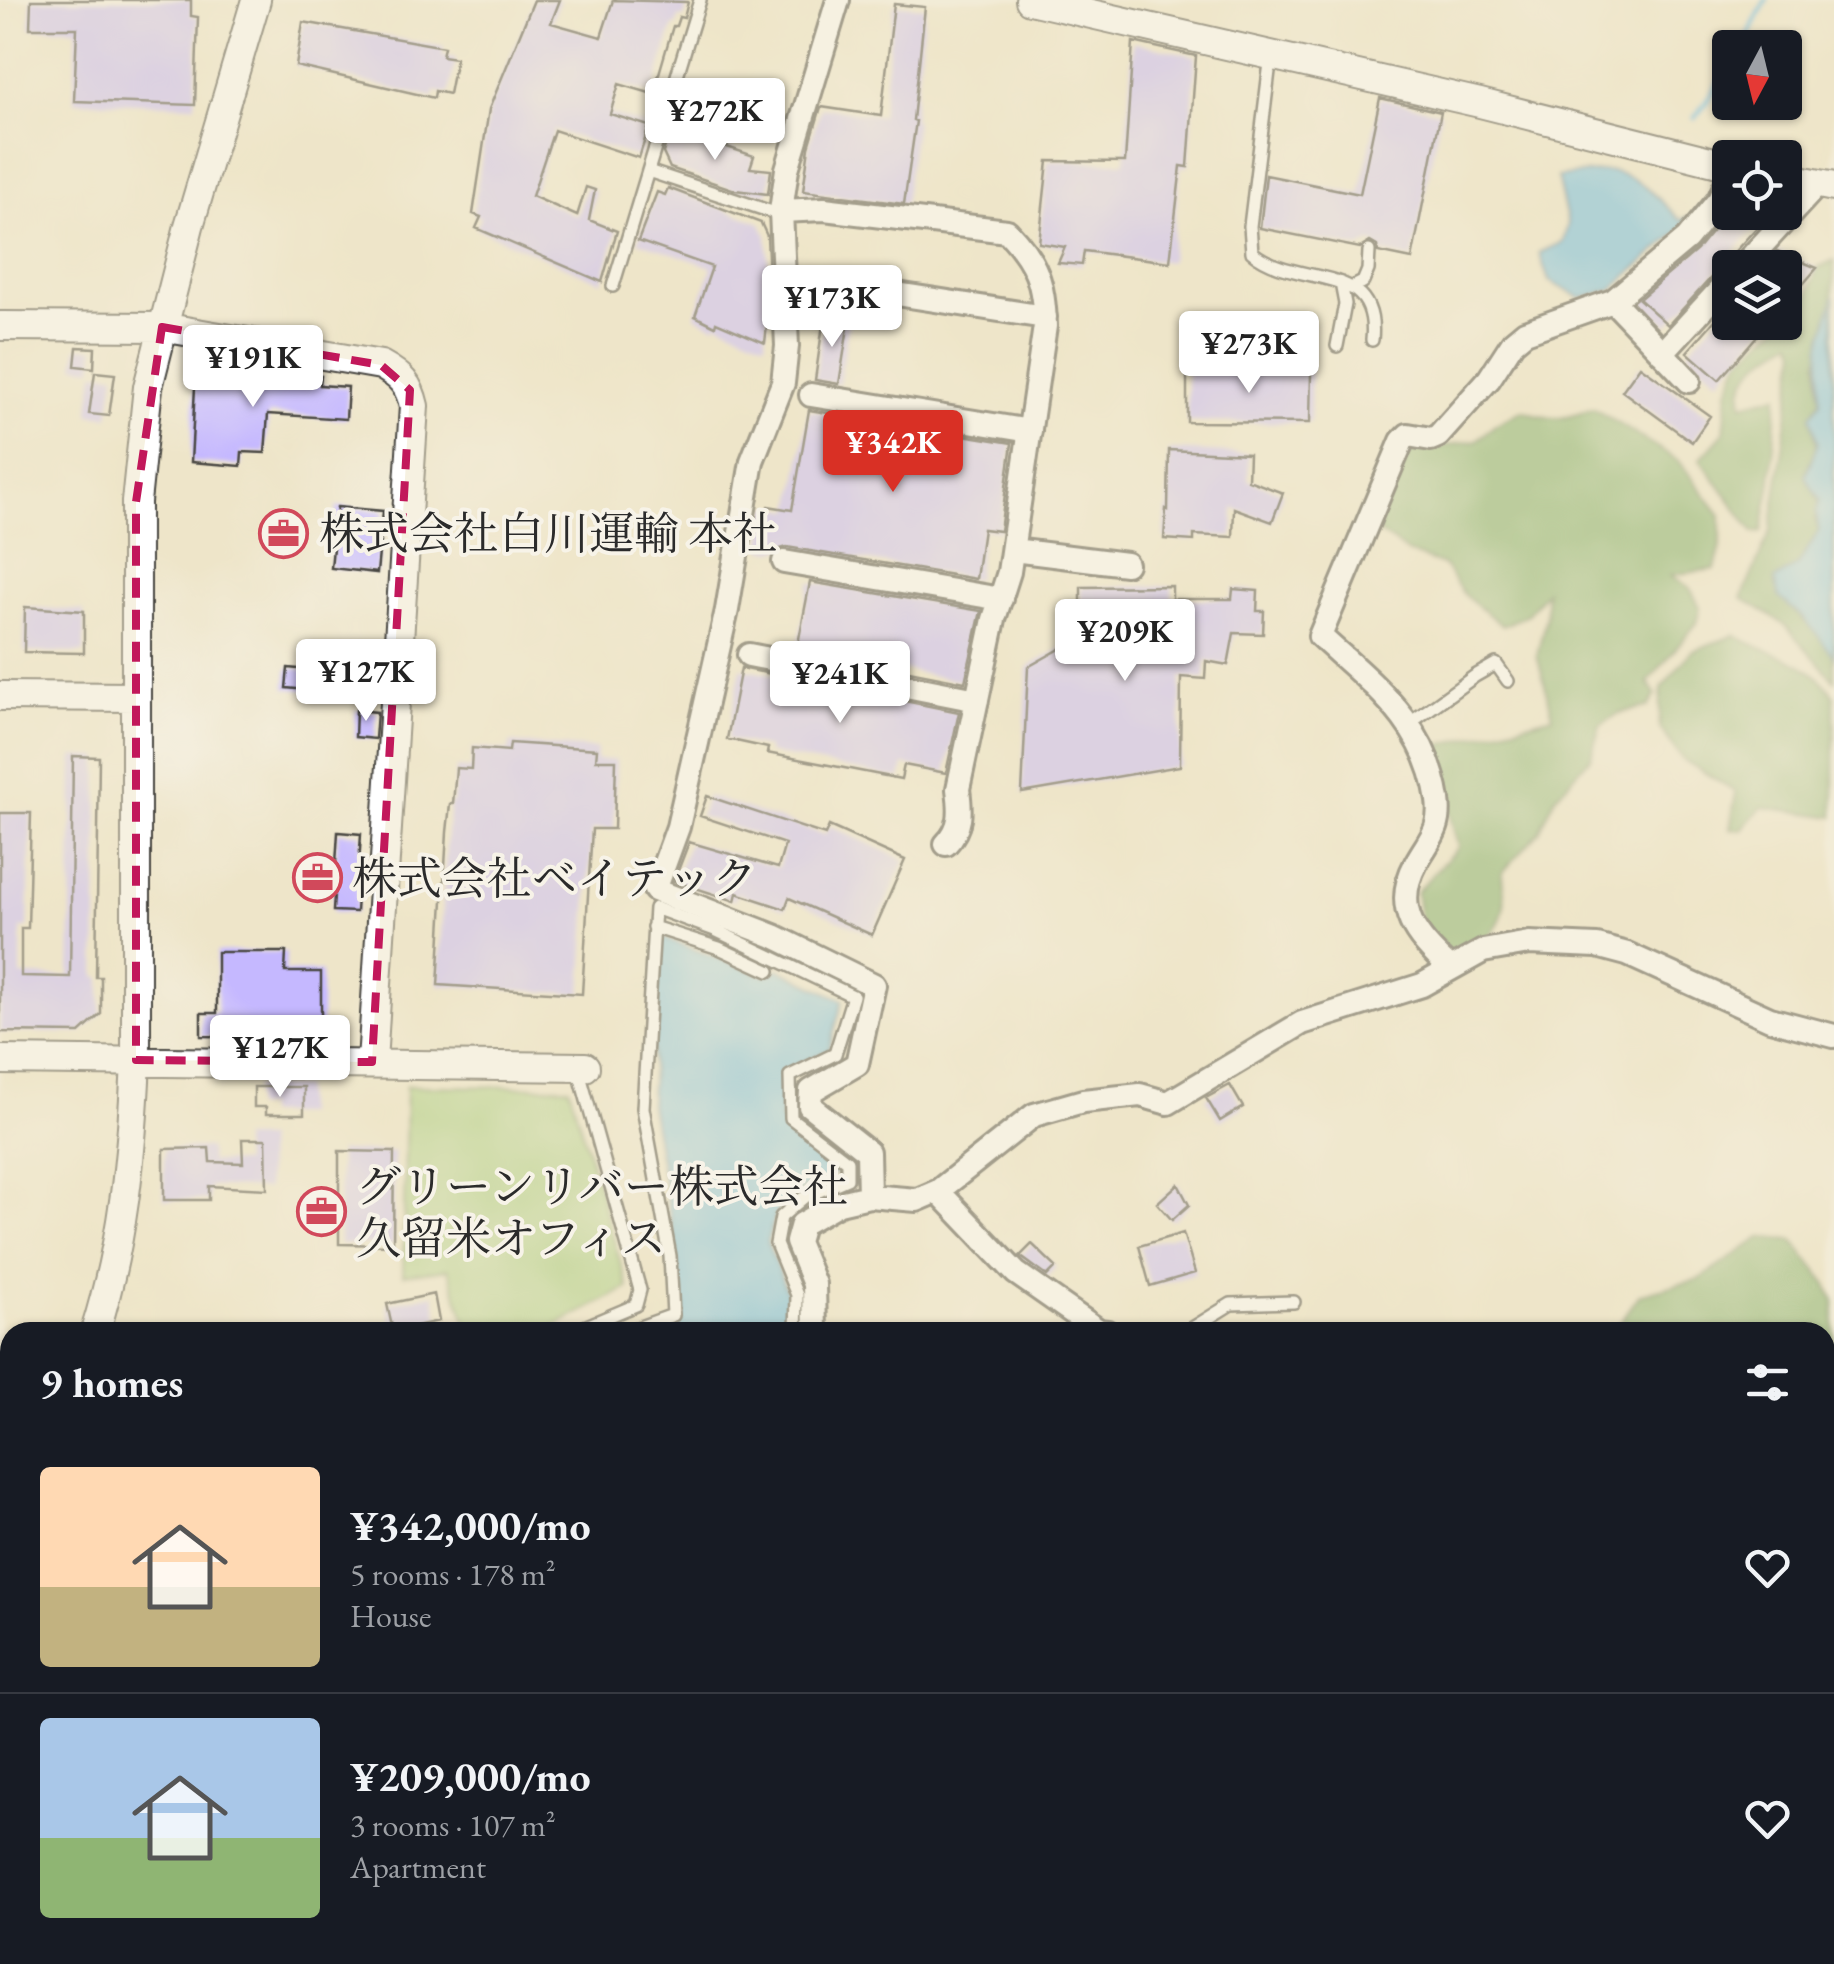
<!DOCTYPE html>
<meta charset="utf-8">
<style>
body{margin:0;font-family:"EB Garamond","Noto Serif JP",serif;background:#242831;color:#f1f3f6;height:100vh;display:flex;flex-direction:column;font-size:38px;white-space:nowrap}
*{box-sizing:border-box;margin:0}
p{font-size:32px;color:#9ea1a6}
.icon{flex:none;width:55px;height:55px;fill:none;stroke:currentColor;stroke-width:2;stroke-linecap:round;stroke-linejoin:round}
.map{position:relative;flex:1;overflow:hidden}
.drawer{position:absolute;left:0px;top:1322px;width:1835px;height:642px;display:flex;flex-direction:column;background:#171b24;border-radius:30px 30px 0 0;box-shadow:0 2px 8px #0004}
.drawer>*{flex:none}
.needle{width:65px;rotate:187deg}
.controls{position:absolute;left:1712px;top:30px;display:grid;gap:20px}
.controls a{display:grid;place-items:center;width:90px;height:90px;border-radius:10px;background:#171b24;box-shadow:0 2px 8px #0004;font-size:50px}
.price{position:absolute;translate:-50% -85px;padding:0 22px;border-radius:10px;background:#fff;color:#222;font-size:32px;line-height:65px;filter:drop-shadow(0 2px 5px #0008)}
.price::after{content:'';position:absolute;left:50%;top:60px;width:30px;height:22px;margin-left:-15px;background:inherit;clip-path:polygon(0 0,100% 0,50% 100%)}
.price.current{background:#d93025;color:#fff}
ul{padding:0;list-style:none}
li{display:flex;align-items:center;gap:30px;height:250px;padding:0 40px}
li+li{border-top:2px solid #363941}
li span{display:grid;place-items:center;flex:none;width:280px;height:200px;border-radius:10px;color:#555}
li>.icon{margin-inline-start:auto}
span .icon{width:120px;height:120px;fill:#fffc;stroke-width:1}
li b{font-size:42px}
h2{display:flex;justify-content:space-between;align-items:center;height:120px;padding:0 40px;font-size:42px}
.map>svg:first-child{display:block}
.green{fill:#9fca76;stroke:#657a50;stroke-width:2.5}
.forest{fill:#7fae67;stroke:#556c49;stroke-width:2.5}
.water{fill:#67bae3;stroke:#497287;stroke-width:2.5}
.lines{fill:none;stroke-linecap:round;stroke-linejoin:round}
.stream{stroke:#67bae3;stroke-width:6}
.building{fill:#c5b8ff}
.service-casing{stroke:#484743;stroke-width:16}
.minor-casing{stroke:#484743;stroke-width:28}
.tertiary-casing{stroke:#484743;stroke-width:32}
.service{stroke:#fff;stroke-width:11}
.minor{stroke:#fff;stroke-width:22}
.tertiary{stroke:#fff;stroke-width:28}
.marked{fill:none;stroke:#c2185b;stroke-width:8;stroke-dasharray:20 12;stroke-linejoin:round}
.labels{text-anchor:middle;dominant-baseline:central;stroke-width:8;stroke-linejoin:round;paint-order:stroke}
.poi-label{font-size:45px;fill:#2b2b2b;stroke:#f7f3e8;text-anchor:start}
</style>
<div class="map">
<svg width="1834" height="1964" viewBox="0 0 1834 1964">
<rect width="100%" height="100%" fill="#f7f3e8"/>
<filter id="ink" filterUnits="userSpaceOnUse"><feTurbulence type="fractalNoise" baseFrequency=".01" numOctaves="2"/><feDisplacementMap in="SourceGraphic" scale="20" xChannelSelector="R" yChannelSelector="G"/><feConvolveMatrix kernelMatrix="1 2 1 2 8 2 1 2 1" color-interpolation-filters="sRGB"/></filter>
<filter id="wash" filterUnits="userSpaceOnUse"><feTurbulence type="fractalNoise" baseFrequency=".0048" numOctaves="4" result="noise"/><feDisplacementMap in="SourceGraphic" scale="40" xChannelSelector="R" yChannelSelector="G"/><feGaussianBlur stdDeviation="2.25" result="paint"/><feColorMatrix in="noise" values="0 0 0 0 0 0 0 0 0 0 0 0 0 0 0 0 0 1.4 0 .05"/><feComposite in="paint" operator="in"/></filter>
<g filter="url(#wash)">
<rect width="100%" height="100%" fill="#eee5c9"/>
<path class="green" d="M406,1086l163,1 59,201 -85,44h-73l-22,-63 -45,6z"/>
<path class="forest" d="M1834,260l-1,47 -15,54 3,39 -10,16 6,29 -12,29 15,29 -5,16 4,12 -21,34 -24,15c1,25 49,48 59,75 1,7 1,18 1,25l-51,-57 -41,-25 29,-68 26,-180 -4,-10c-24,15 -57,32 -50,64l35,-9 -7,87 -9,50 -8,1 -54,-74 24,-27 4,-42 12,-31 66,-57 11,-34z
M1593,408l86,53 42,54v32l-6,22 -44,6 19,13 10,19 -3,16 -49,59 8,13 -8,12 -28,6 -20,12 -9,32 -36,41 -16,34 -37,41c0,10 4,22 2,32 -3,31 -31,43 -56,53l-26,-25 -6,-41 42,-45 -26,-100 121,-31 -16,-61 9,-39v-25l-18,23 -25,12 -38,-30 -22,-31 -35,-12 -31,-22 5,-21 27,-58 68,-12 19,-16 27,-14c32,12 39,10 70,-2z
M1735,635c38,23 72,20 99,61v121l-72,-10 -20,23 -12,-1 6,-37 -54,-33 -23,-32 3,-40 30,-36z
M1762,1237l31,3 34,44 7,16v263l-9,7v-238h-212l27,-38 60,-15z
M1410,1955h99l8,7 -106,2 -3,-2z"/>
<path class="water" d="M1604,171c31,0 56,28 76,49l22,-8 -91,78 -30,8 -32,-17 -10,-28 24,-11 5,-18 -11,-47z
M1834,296v360l-30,-38 -25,-21 -5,-17 24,-15 21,-34 -3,-18 4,-13 -15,-24 13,-33 -7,-27 10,-14 -1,-54z
M658,936l108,40 13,-7 64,31 -14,50 -45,21 -3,49 59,48 -2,4 -35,17 -25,19 -11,34 21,52 1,38h-137l30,-11 -6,-72 -26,-144z"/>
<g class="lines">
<path class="stream" d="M1742,48l24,-48
M1695,118l35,-51"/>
</g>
<g id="blocks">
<path class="building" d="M31,0h160v16l7,1 -3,88 -121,-4 3,-73h-47z
M534,0h26l-9,23 50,14 12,-37 75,2 -4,16 -5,-1 -3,9h-3l-20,68 -34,-10 -9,30 39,12 -10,32 -85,-28 -22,66 45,20 9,-29 9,3 -6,30 28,11 -15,51 -126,-54 5,-11 -8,-3 16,-105z
M894,4l31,3 -12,113 3,1 -12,83 -101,-13 6,-44 12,-40 60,9z
M303,22l141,25 -2,9 14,2 -7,36 -14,-3 -1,7 -138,-32z
M1133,42l63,14 -8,111 -7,-1 -11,96 -86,-11 -2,14 -24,-2 7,-16 -26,-4 9,-82 77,1z
M1380,98l61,14 -29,147 -34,-7 -1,-6 -7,-4 -10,6 -100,-20 6,-53 94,19z
M676,130l78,26 -4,12 21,2 -3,24 -33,-4 -65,-22 -7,-15 6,-20 5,1z
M668,188l93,35 6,13 3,63 -5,44 -49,-21 -1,4 -20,-10 17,-49 -74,-26 19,-49 8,3z
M1730,210l11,2 16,15 -89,98 -29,-26 58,-49z
M1777,251l40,17 -32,37v-37h-23z
M1730,303v19h39l-50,58 -32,-28z
M824,317l25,4 -10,63 -24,-4z
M77,347l18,1 -1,20 -19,-2z
M1640,366l70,50 -18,26 -70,-51z
M196,368l125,8 -1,9 28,2 -2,32 -78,-5 -3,39 -23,-1 -1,14 -50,-4z
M1187,370l124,1 -1,52 -123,-1z
M95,372l20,2 -6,42 -20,-2z
M809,410l203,33 -12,88 -17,-2 -7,50 -189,-32 -13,4 -12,-2 6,-43 24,4z
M1169,450l80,4 -1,26 35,13 -11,29 -38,-14 -1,29 -39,-2v6l-30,-2 2,-30 2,1z
M337,507l46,4 -6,62 -46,-5z
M810,582l171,29 -16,71 -168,-33z
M1172,586v13h60l1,-10 25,2 -1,20h7l-1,23 -29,-1 -6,32 -22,-4 -1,18 -24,-2 -1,89 -158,27 6,-126 94,-53h-41v-27z
M25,607l59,4v42l-60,-1z
M288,668l20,2 -1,20 -21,-2z
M741,668l218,44 -13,61 -42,-8 -3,14 -134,-26 1,-5 -41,-9z
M337,671l27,3 -2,18 -27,-3z
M356,710l21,2 -2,27 -20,-2z
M510,743l87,6 -1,11h20l-2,69h-22l-10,165 -144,-9 9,-153 3,-28h3l3,-36 15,1 1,-21 37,3z
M73,756l26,1 -3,220h5v37l-21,19 -80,-1v-219h31l-3,115h-7v48l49,1z
M707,796l118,39 4,-9 76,34 -33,75 -83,-37 -4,11 -48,-16 -2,8 -61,-20 15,-39 89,26 7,-24 -85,-28z
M338,832l23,2 -5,78 -23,-1z
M217,952h69l-1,20h36v66l-120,-2v-23h16z
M1230,1085l13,22 -23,14 -14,-23z
M254,1087h50v27h-38v-7h-12z
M242,1139h24l1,50 -58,-3v14h-45v-51l45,-1 1,14 33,1z
M339,1151l55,1 -1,93 -54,-1z
M1178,1184l11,21 -17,15 -15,-17z
M1183,1233l12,40 -45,13 -11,-40z
M1032,1244l24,23 -9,9 -27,-20z
M434,1294l5,27 -46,10 -6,-27z"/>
</g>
</g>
<g filter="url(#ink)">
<use href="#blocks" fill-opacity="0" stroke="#484743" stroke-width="2.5"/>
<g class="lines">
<defs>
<path id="service" d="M1271,55l-21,171 2,26c44,37 128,8 120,88
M648,171l133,44
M613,286l87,-286
M1351,288l12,-6 5,-12 1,-19
M1337,346l8,-42 -4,-21
M1410,723l65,-47 21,-12 12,17
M653,927l66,21 50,23
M572,1332l64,-27 4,-15 -62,-222
M626,1332l47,-17 -3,-59 -27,-148 12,-200 60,22 138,66 -18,58 -45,22 1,42 56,43v18l-44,19 -22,19 -5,27 21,51 -1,37
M1186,1332l45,-28 63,-2
M208,1964l3,-9"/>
<path id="minor" d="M838,0l-51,169 -6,42 6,135 -4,37 -31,78 -25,149 -49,217 -23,63 119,46 100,49 -17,79 -46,27 -1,15 58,46 1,44
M781,211l43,-2 183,22c30,31 37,53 38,95l-36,246 -15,47 -36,170c3,22 4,39 -12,55
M1741,268l77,-84
M826,283l219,34
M1613,301l76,80
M1662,353l68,-74
M811,395l219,36
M1013,550l113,14
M784,562l217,37
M749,655l228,45
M1450,968c-33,-29 -59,-59 -34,-105 13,-24 26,-33 22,-63 -12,-78 -64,-114 -118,-164l82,-195 6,-6 23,4 7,-3 51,-57 24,-37 12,-10 88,-31 74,-62 32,-39 11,-25
M938,1191l78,82 83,58 8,1
M815,1332l-1,-48 -17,-42 5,-18 37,-21 30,-7 48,4 21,-9 96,-76 49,-14 57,-6 28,8 134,-80 120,-38 61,-34 46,-8 68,3 30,8 143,65 64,17
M0,1631l10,-1
M0,1825h10
M997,1955l8,9
M1533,1955l11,9"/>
<path id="tertiary" d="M1030,0l450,103 250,63
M1785,177l49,10
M0,326l162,1 219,38c20,11 28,19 33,41l-42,656
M0,696l136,1
M0,1060l585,7
M95,1332c28,-89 37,-178 41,-272v-558l12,-115 41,-161 67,-226"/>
</defs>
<use href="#service" class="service-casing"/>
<use href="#minor" class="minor-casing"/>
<use href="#tertiary" class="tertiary-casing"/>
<use href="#service" class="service"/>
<use href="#minor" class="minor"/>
<use href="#tertiary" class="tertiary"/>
</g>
</g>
<path d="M0 0H1834V1964H0ZM162,327l219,38 29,25 -38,672 -236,-2v-558z" fill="#eee5c9" fill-opacity=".55" fill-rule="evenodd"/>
<path class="marked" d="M162,327l219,38 29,25 -38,672 -236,-2v-558z"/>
<defs>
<symbol id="office-ring" viewBox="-11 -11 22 22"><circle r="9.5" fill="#f7f3e8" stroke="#d1495b" stroke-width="1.5"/><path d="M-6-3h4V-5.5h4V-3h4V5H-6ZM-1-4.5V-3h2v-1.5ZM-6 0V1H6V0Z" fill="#d1495b"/></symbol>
</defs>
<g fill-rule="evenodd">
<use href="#office-ring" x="256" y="506" width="55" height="55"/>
<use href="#office-ring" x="290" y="850" width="55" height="55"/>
<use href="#office-ring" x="294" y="1184" width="55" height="55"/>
</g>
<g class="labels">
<g class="poi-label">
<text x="319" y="533">株式会社白川運輸 本社</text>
<text x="352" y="878">株式会社ベイテック</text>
<text x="356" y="1186">グリーンリバー株式会社<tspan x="356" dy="52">久留米オフィス</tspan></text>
</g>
</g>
</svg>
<div class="controls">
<a><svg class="needle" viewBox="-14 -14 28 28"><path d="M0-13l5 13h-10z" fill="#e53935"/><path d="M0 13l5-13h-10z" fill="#9ea1a6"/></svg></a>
<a><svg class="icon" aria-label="locate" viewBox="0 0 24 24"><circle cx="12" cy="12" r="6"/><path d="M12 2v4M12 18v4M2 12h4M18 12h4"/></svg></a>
<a><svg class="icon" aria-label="layers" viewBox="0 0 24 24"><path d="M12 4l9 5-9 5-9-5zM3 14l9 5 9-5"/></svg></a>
</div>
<b class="price" style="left:715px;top:163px">¥272K</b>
<b class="price" style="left:832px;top:350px">¥173K</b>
<b class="price" style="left:1249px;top:396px">¥273K</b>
<b class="price" style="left:253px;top:410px">¥191K</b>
<b class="price current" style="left:893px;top:495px">¥342K</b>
<b class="price" style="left:1125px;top:684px">¥209K</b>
<b class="price" style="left:366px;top:724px">¥127K</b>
<b class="price" style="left:840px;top:726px">¥241K</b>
<b class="price" style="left:280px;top:1100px">¥127K</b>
<section class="drawer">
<h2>9 homes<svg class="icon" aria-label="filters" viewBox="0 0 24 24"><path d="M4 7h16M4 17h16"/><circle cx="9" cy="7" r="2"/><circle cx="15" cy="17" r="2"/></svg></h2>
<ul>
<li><span style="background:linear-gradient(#ffd9b3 60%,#c2b280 0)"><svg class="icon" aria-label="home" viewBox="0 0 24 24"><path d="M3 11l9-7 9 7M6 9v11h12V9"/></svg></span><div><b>¥342,000/mo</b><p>5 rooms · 178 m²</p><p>House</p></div><svg class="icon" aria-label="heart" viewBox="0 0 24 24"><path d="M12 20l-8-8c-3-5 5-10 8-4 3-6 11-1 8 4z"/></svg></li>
<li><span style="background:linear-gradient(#a9c7e8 60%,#8fb573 0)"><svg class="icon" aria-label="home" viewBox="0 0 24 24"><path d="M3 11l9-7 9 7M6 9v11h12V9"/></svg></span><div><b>¥209,000/mo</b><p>3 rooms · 107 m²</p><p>Apartment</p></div><svg class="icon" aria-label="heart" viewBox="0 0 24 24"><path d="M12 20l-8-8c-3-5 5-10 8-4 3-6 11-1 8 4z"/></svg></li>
</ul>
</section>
</div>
